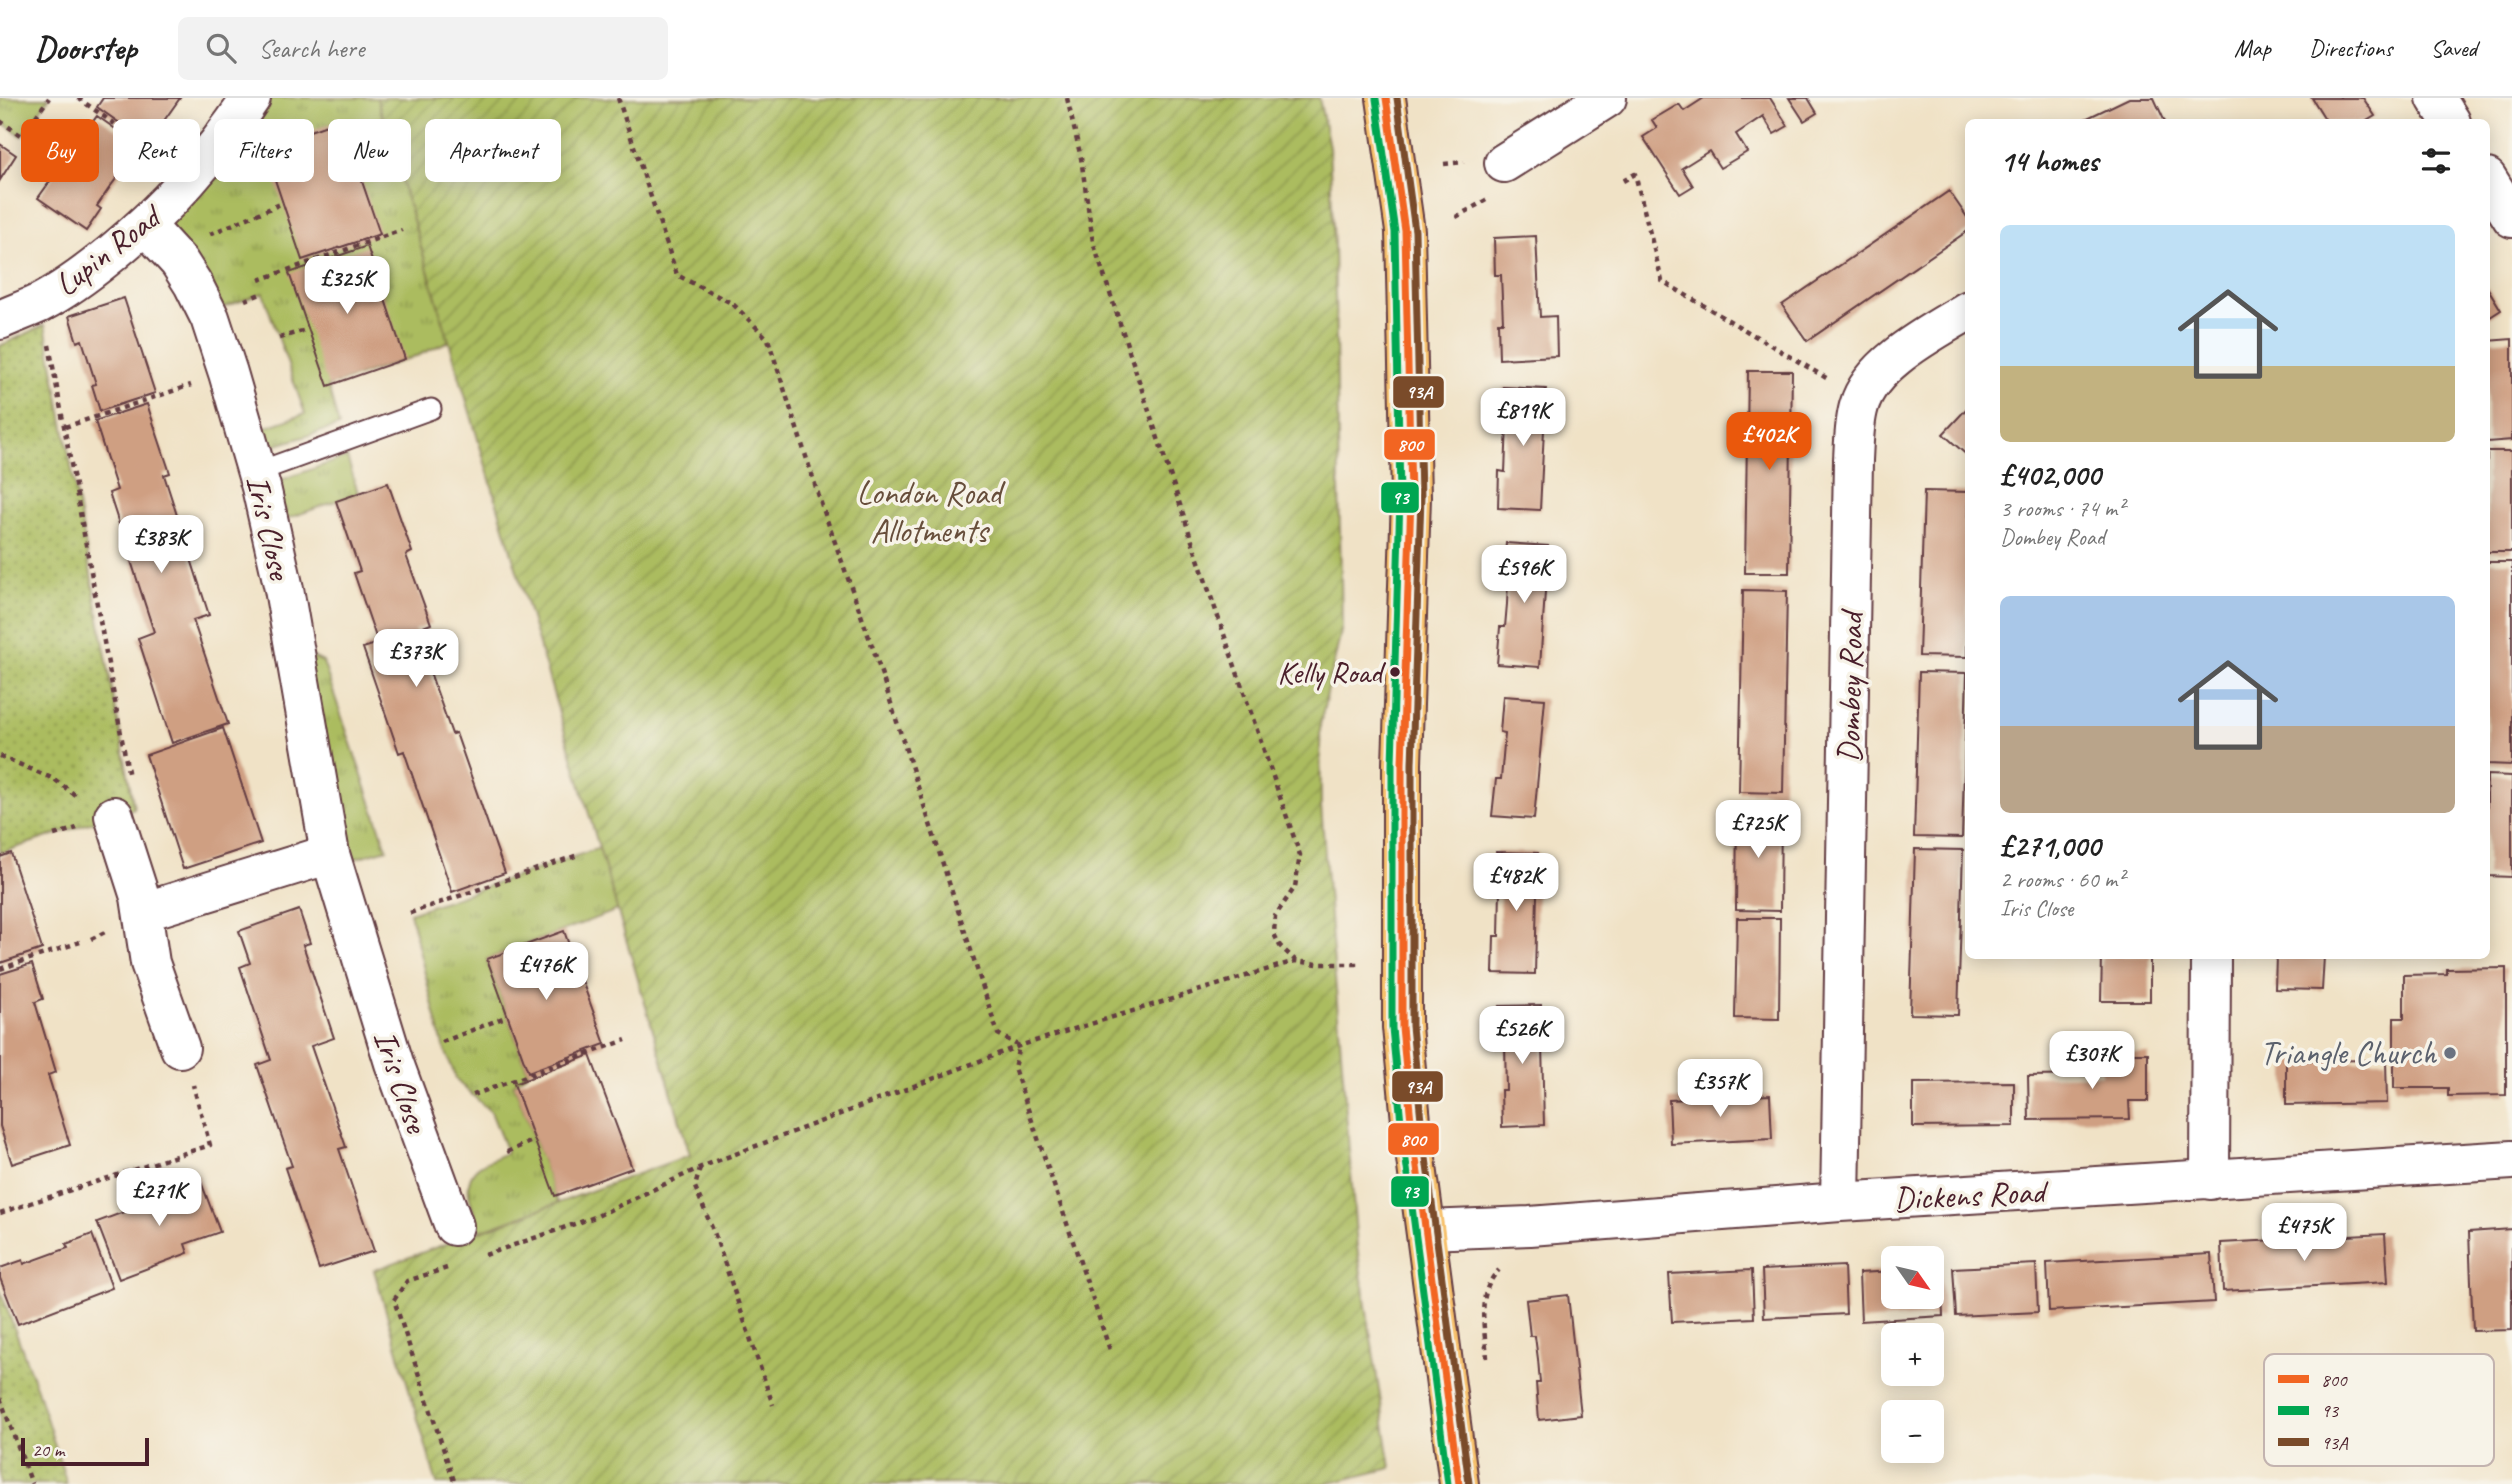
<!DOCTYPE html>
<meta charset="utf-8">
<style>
body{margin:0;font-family:Caveat,sans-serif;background:#f2f2f2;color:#222;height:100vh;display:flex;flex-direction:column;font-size:26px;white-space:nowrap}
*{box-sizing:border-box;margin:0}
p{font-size:23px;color:#767676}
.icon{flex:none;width:38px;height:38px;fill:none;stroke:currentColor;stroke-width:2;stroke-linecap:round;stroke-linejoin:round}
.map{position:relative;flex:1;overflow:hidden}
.details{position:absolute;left:1965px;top:21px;width:525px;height:840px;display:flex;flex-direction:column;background:#fff;border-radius:10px;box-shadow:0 4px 18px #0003}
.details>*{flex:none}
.hud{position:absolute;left:21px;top:21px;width:665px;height:63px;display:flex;gap:14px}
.needle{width:46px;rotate:124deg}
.controls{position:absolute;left:1881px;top:1148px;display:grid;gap:14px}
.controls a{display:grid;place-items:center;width:63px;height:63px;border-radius:10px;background:#fff;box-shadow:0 4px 18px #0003;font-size:35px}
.scale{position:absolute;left:21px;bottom:18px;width:128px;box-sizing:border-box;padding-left:7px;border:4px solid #4a1f2b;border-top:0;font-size:19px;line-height:24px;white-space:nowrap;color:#4a1f2b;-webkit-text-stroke:5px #f7f3e8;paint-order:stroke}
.price{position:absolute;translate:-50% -60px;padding:0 16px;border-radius:14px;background:#fff;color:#222;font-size:23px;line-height:46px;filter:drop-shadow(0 2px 4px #0008)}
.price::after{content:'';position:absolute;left:50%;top:42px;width:21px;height:16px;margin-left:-10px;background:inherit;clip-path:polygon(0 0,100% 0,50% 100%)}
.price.active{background:#ea580c;color:#fff}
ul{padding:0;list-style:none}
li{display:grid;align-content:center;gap:14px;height:371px;padding:0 35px}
li span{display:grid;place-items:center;height:217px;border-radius:10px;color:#555}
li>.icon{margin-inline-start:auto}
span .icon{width:126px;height:126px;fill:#fffc;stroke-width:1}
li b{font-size:30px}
h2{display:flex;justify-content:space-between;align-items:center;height:84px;padding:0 35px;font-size:30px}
.pill{padding:0 24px;border-radius:10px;background:#fff;box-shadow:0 4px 18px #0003;font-size:24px;line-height:63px}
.pill.active{background:#ea580c;color:#fff}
header{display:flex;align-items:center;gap:42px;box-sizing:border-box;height:98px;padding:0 35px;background:#fff;border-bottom:2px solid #e0e0e0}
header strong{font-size:33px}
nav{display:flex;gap:38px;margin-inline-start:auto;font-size:24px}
.search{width:490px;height:63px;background:#f2f2f2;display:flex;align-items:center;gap:18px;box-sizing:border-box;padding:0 24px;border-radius:10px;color:#767676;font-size:26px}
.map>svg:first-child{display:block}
.grass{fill:url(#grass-tufts);stroke:#7a6e45;stroke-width:2}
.park{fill:url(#park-dots);stroke:#7a6e45;stroke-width:2}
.garden{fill:url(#garden-furrows);stroke:#7a6e45;stroke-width:2}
.building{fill:#cf9f82}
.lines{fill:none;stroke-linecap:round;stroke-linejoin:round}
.lane-casing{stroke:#633c42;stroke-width:23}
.street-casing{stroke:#633c42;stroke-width:42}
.primary-casing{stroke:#633c42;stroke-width:42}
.path{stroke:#633c42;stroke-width:4.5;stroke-dasharray:5 5;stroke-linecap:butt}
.lane{stroke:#fff;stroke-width:19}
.street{stroke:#fff;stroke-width:38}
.primary{stroke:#f7c06b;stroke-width:38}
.bus-1-casing{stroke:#f7f3e8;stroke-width:12}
.bus-2-casing{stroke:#f7f3e8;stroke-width:12}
.bus-3-casing{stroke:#f7f3e8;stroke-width:12}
.bus-1{stroke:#f26522;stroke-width:7}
.bus-2{stroke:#00a651;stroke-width:7}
.bus-3{stroke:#7a4b2a;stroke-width:7}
.bus-dot{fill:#4a1f2b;stroke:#f7f3e8;stroke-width:2.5}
.worship-dot{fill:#6b7280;stroke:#f7f3e8;stroke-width:2.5}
.labels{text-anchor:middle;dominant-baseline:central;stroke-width:7;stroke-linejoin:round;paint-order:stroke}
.bus-label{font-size:31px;fill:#4a1f2b;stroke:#f7f3e8;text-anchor:end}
.street-label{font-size:33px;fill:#4a1f2b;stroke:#f7f3e8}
.park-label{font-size:33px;fill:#674e3b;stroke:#f7f3e8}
.worship-label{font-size:33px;fill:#5b616d;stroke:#f7f3e8;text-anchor:end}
.key{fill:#f7f3e8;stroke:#c3b3af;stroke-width:2}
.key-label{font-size:19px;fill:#4a1f2b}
.line-badge{stroke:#f7f3e8;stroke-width:2.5}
.badge-label{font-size:19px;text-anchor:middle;font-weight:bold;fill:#fff}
</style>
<header>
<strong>Doorstep</strong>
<div class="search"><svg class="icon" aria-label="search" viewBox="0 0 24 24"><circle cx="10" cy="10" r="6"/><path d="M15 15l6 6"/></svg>Search here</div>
<nav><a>Map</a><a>Directions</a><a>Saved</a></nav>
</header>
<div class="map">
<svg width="2512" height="1386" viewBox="0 0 2512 1386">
<defs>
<pattern id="grass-tufts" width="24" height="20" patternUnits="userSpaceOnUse" patternTransform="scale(1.75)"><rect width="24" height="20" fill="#abbc5f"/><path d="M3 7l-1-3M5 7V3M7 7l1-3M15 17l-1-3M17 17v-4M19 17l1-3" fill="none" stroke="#8d984f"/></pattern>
<pattern id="park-dots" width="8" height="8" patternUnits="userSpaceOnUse" patternTransform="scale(1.75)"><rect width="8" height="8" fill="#abbc5f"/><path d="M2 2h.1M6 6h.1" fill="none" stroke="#8d984f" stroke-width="1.8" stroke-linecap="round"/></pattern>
<pattern id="garden-furrows" width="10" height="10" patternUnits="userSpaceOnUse" patternTransform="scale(1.75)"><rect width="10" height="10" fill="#abbc5f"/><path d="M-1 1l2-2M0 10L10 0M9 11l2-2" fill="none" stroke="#8d984f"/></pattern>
</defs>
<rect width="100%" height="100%" fill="#f7f3e8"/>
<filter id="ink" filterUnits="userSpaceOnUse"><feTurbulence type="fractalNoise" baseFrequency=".0143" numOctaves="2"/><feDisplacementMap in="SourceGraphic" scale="14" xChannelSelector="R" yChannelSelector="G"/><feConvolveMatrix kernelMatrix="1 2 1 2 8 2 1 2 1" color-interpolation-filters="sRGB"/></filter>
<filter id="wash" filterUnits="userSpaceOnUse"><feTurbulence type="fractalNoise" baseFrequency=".00686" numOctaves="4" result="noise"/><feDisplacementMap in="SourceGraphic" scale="28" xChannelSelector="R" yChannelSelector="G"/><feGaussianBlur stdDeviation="1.57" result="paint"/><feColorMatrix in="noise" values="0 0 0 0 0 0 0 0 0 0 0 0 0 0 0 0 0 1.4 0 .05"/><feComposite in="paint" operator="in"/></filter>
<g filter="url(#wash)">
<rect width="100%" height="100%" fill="#f0e2c6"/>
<path class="grass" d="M0,0h49l-27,38 -22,-15z
M251,0h126l72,243 -30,14 -91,31 11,40 -88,27 -5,-19 59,-20 -42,-121 -55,20 -29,-51 -12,-58z
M347,359l11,36 -88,32 -9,-38z
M294,550l29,14 64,187 -54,16z
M599,750l19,62 -131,49 41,113 -14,12 44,119 -78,28c-5,-19 -21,-47 -3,-63 9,-7 20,-10 30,-16l-16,-40 -34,-31 -15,-39 -32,-129z"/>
<path class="park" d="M45,227l89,483 -134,45v-507z
M0,1192l37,99 30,95h-67z"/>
<path class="garden" d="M377,0h942l10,49 5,99 8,381 -22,98 1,81 36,441 34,221 -65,16h-889l-63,-214 316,-115z"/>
<g id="blocks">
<path class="building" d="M103,0h77l-32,45 -51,-36z
M1704,0h66l18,28 -14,8 -11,-18 -27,18 11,18 -27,16 -11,-17 -27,17 11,18 -13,8 -37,-57 14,-9 -5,-8 27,-16 5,7z
M1789,0h19l9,15 -13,8z
M2129,0h25l11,24h-86z
M2312,0h51l12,18 -10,6h-38z
M97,18l47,33 -16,22 -4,-3 -14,19 -13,19 4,3 -15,22 -48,-33z
M341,22l39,114 -78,26 -38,-113z
M0,46l16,11 -16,25z
M1949,93l20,29v10l-162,111 -25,-36z
M1536,138l4,81 16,-1 1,40 -58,3 -1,-37h5l-2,-47h-6l-1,-37z
M367,148l38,113 -77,27 -39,-113z
M2487,189l14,23 -14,9z
M124,200l31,95 -55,18 -8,-26 4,-1 -14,-44 -5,2 -8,-26z
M2512,241v101l-25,2v-101z
M1748,273h44l-3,202h-44z
M1503,289l43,2 -6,121 -42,-2 1,-37 6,1 2,-48h-5z
M147,306l23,69 -6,2 45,140 -16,5 35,104 -56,19 -34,-105 16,-6 -45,-139 8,-3 -22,-69z
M1969,308v51l-26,-23z
M2487,353h25v101h-25z
M388,385l24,69 -6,3 25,69 -16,6 37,104 4,-1 49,140 -53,19 -48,-141 -5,2 -36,-105 15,-5 -24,-70 6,-2 -24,-70z
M1924,393l45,1 -2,165 -48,-1z
M1506,445l42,3 -8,121 -43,-3 3,-37h5l2,-23 1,-24h-5z
M2487,464h25v203l-25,-1z
M1743,492l44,1 -4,202 -44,-1z
M1919,574l48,1 -5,165 -48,-1z
M1503,598l42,3 -11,120 -42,-3 4,-37h5l4,-46 -5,-1z
M223,630l38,115 -78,26 -37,-114z
M2487,677l25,1v101l-25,-1z
M1737,711l44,1 -1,101 -44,-1z
M1915,751l48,1 -5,165 -48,-1z
M1496,754l42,1 -3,121 -42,-1 1,-37h5l1,-47h-5z
M11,755l31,96 -42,14v-106z
M299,812l11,33 -7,2 31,93 -23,8 35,101 -7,2 35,102 -55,18 -34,-101 7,-2 -35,-101 14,-5 -31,-93 10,-4 -11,-32z
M1737,820h43l-1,101 -44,-1z
M564,833l41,113 -77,28 -41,-113z
M2102,858h48v45h-49z
M2276,858h48l-2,34 -47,-1z
M32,866l11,35 -8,3 21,70 -8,3 22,70 -58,19 -12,-38v-152z
M2506,870v127l-58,1v-8h-54v-70h10v-43l43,-1v-5z
M1541,907l3,120 -42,2 -1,-37h5l-1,-47h-5l-1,-37z
M2101,955h47v48h-19l1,18 -101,1 -1,-44 73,-1z
M590,957l42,113 -77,28 -41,-112z
M2386,962l1,43 -101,2v-44z
M2014,984v44l-101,1v-44z
M1770,997l2,44 -101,5 -2,-44z
M198,1076l22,58 -35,12 3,9 -69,26 -22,-57 70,-26 -4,-9z
M2512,1131v101l-39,1 -4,-99z
M92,1136l20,54 -94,36 -18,-46v-10l23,-8 1,4 44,-16 -2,-4z
M2385,1136l3,48 -165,9 -2,-48z
M2211,1156l3,48 -165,9 -2,-48z
M2036,1166l2,48 -82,4 -3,-48z
M1844,1168l2,48 -82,4 -2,-48z
M1932,1171h9l2,47 -82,5 -2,-48 35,-2v26h38z
M1752,1172l2,48 -82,4 -3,-48z
M1568,1197l13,120 -42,5 -3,-37h4l-2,-24 -3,-23h-5l-4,-36z"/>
</g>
</g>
<g filter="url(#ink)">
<use href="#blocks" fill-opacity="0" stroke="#633c42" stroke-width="2"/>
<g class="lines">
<defs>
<path id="lane" d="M257,374l174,-63"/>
<path id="street" d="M2436,0l15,24
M1504,65l103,-65
M2487,80l25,40
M145,127l34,37 14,22 17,34 18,55 33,114 23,102 46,265 64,209 60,163
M0,222c13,-6 27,-11 40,-17 25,-13 49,-31 71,-49 57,-47 99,-95 140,-156
M114,718l26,81 10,66 30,85
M143,814l187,-58
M2210,1082l1,-224
M1840,1104l13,-742c1,-18 1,-37 6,-54 12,-43 74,-74 110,-96
M1426,1132l104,-4 310,-24 672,-42"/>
<path id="primary" d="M1386,0l19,133 6,266 -9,267v263l9,94 48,363"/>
</defs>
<use href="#lane" class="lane-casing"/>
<use href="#street" class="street-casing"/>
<use href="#primary" class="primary-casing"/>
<path class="path" d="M78,0l79,56
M618,0l59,177 56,29 35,35 54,167 53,148 123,380 21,12 -5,22 96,282
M1067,0l14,60 12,84 103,311 104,302 -5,32 -20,29 -1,18 6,12 15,14
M0,23l22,15 27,-38
M1444,66l20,-2
M1623,83l12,-7 27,107 166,98
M1456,119l30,-17
M210,136l73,-31
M259,182l143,-50
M245,202l18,-7
M279,240l30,-9
M49,247l80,432
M65,329l126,-42
M0,658l54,23 25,19
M54,737l23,-7
M410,815l168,-58
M91,841l14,-7
M0,871l80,-27
M442,944l66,-26
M473,997l153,-55
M507,1054l27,-12
M700,1070l-5,19 20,48 58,170
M0,1115l210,-68 -17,-60
M485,1157l110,-38 106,-50 318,-121 276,-85 23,3h43
M447,1170l-40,13 -13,19 61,184
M1487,1260c-2,-30 -12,-64 12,-88
M0,1300l32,86"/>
<use href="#lane" class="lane"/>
<use href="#street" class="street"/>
<use href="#primary" class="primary"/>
<defs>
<path id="bus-1" d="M1386,0l19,133 6,266 -9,267v263l9,94 48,363"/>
<path id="bus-2" d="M1376,1l19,133 5,265 -8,267v264l9,94 47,362"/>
<path id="bus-3" d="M1397,0l18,133 6,266 -9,267v262l9,94 48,363"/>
</defs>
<use href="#bus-1" class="bus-1-casing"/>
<use href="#bus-2" class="bus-2-casing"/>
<use href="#bus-3" class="bus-3-casing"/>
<use href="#bus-1" class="bus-1"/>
<use href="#bus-2" class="bus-2"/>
<use href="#bus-3" class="bus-3"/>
</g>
</g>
<circle class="bus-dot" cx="1395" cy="574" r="6"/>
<circle class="worship-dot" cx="2450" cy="955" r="7"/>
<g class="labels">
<g class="bus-label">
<text x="1382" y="574">Kelly Road</text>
</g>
<g class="street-label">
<text transform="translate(107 153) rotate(-38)">Lupin Road</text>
<text transform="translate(269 429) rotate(77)">Iris Close</text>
<text transform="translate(1850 590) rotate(-89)">Dombey Road</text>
<text transform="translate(401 983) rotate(71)">Iris Close</text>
<text transform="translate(1969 1097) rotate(-3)">Dickens Road</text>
</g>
<g class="park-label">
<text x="929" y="395">London Road<tspan x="929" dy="38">Allotments</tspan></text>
</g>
<g class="worship-label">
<text x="2436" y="955">Triangle Church</text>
</g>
</g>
<rect x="2264" y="1256" width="230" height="112" rx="10" class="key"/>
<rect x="2278" y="1277" width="31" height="8" fill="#f26522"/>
<rect x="2278" y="1308" width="31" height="9" fill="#00a651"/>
<rect x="2278" y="1340" width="31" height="8" fill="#7a4b2a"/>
<g class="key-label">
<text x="2321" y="1288">800</text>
<text x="2321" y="1319">93</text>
<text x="2321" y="1351">93A</text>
</g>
<g class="line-badge">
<rect x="1392" y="277" width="53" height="34" rx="7" fill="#7a4b2a"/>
<rect x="1383" y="330" width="53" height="33" rx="7" fill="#f26522"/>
<rect x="1380" y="383" width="40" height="33" rx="7" fill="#00a651"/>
<rect x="1391" y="972" width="53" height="33" rx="7" fill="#7a4b2a"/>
<rect x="1387" y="1024" width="53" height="34" rx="7" fill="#f26522"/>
<rect x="1390" y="1077" width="40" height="33" rx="7" fill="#00a651"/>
</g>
<g class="badge-label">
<text x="1419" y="300">93A</text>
<text x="1410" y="353">800</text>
<text x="1400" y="406">93</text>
<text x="1418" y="995">93A</text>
<text x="1413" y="1048">800</text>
<text x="1410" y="1100">93</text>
</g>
</svg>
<div class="controls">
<a><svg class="needle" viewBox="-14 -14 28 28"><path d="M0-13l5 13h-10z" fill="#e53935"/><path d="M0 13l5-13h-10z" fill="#767676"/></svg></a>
<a>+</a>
<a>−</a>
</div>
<div class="scale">20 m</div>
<b class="price" style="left:347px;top:218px">£325K</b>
<b class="price" style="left:1523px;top:350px">£819K</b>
<b class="price active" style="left:1769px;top:374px">£402K</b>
<b class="price" style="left:161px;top:477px">£383K</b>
<b class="price" style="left:1524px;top:507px">£596K</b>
<b class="price" style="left:416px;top:591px">£373K</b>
<b class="price" style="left:1758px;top:762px">£725K</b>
<b class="price" style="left:1516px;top:815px">£482K</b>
<b class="price" style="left:546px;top:904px">£476K</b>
<b class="price" style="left:1522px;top:968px">£526K</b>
<b class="price" style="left:2092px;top:993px">£307K</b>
<b class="price" style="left:1720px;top:1021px">£357K</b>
<b class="price" style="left:159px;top:1130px">£271K</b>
<b class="price" style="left:2304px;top:1165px">£475K</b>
<div class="hud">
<a class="pill active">Buy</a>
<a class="pill">Rent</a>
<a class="pill">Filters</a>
<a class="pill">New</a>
<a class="pill">Apartment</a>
</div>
<section class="details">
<h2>14 homes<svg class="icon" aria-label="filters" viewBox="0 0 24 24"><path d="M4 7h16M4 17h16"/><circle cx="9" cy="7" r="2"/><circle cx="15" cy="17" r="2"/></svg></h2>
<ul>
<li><span style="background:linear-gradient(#bfe0f5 65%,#c2b280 0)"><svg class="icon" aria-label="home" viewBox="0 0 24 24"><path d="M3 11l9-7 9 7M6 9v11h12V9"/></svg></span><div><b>£402,000</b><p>3 rooms · 74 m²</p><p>Dombey Road</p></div></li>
<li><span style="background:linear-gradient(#a9c7e8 60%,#b9a48a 0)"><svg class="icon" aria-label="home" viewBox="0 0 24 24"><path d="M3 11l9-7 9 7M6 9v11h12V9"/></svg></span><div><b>£271,000</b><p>2 rooms · 60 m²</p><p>Iris Close</p></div></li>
</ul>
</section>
</div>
